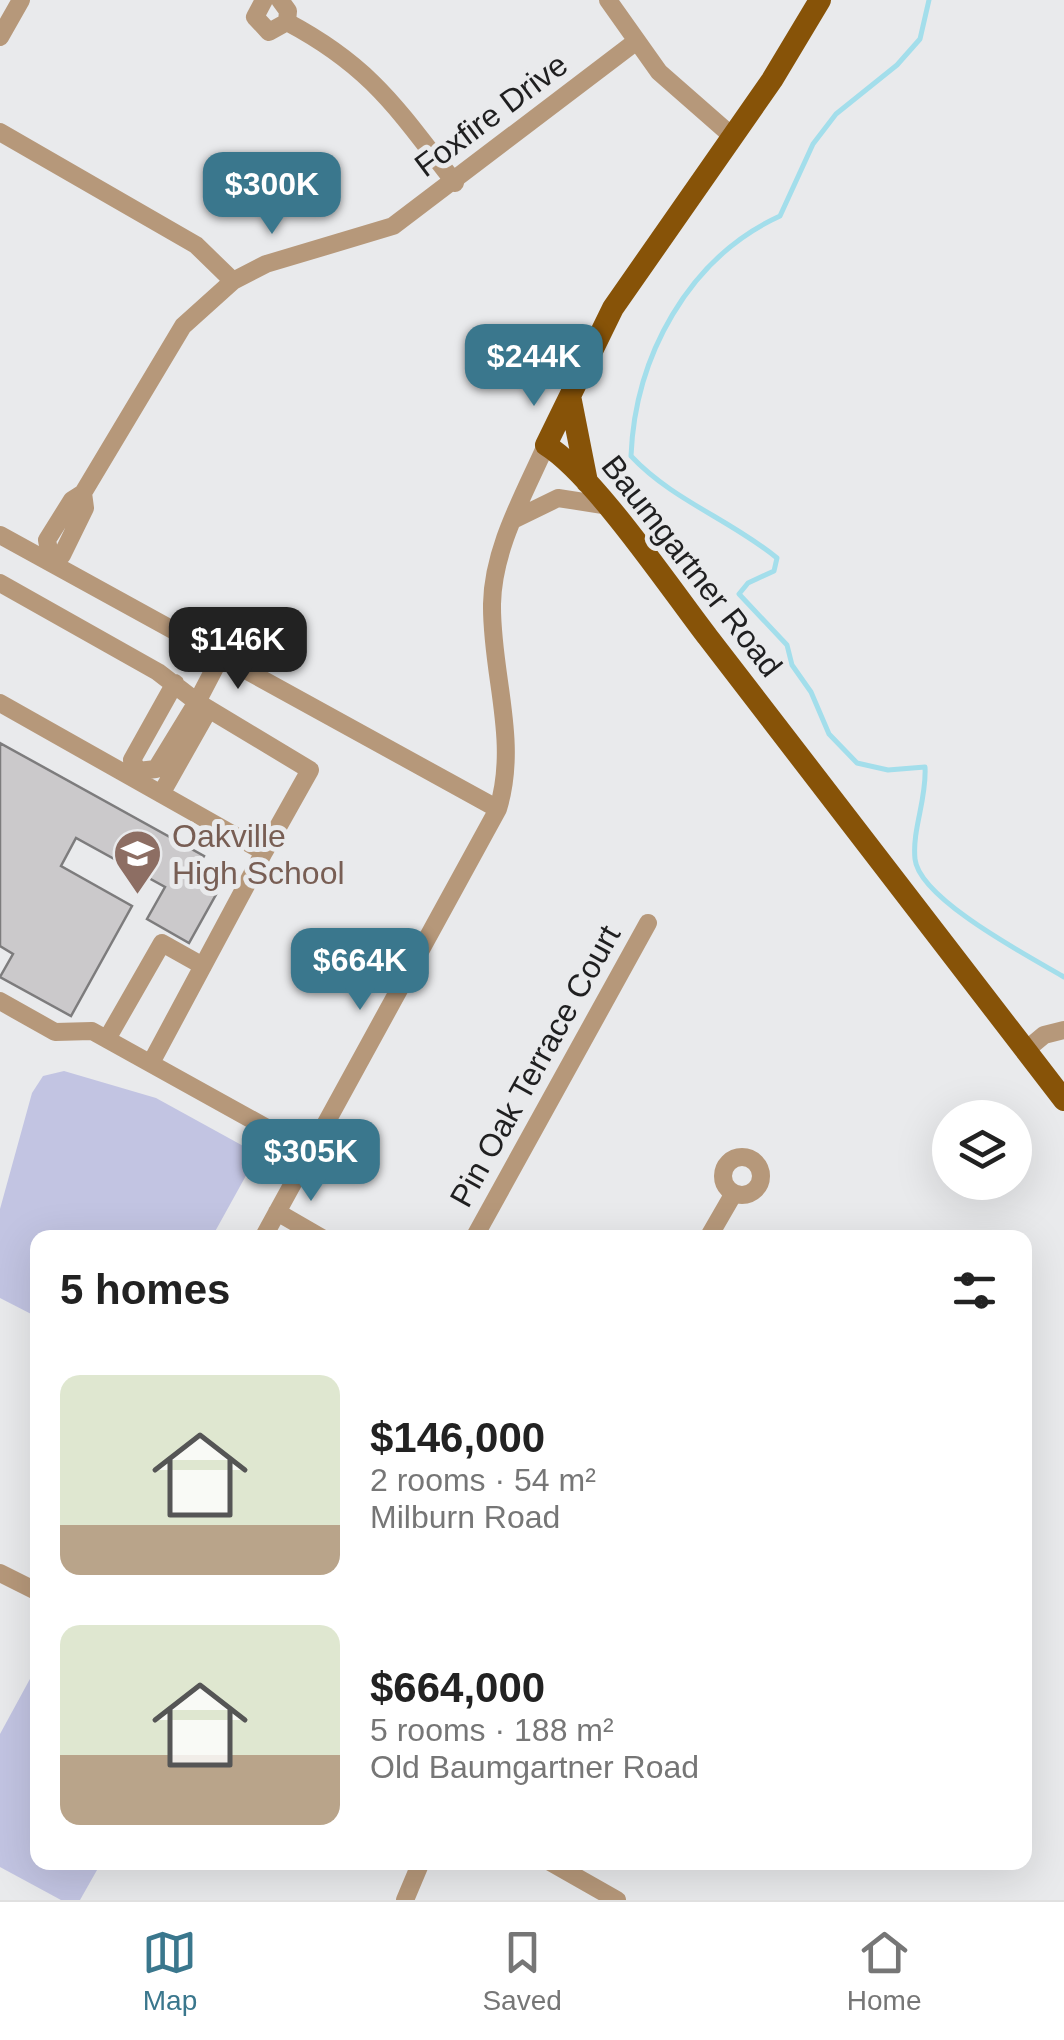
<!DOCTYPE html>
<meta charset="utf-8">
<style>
body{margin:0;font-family:Helvetica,sans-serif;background:#f2f2f2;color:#222;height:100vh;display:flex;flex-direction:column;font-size:38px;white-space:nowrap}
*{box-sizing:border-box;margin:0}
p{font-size:32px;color:#767676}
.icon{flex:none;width:55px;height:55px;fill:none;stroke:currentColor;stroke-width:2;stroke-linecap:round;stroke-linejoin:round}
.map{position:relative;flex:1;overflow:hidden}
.drawer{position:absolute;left:30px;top:1230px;width:1002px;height:640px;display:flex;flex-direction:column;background:#fff;border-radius:20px;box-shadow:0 10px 40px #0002}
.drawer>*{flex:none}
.buttons{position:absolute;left:932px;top:1100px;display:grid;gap:20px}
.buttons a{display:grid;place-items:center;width:100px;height:100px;border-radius:50%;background:#fff;box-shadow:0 10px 40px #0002;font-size:50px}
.price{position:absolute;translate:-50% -85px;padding:0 22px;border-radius:20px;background:#3a778d;color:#fff;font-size:32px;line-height:65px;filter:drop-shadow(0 2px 5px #0008)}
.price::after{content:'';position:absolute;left:50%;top:60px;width:30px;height:22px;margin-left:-15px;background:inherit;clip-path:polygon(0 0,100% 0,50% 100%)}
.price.selected{background:#222;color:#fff}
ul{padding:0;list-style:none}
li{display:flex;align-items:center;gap:30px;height:250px;padding:0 30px}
li span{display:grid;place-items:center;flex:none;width:280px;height:200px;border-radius:20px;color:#555}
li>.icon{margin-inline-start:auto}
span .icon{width:120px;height:120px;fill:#fffc;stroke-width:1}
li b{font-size:42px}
h2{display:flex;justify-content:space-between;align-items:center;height:120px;padding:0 30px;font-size:42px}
.dock{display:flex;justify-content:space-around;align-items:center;height:140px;border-top:2px solid #e0e0e0;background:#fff;font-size:28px;color:#767676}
.dock a{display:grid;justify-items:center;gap:5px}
.dock .selected{color:#3a778d}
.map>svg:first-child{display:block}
.green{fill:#c2c4e2}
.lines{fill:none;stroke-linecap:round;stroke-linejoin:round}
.stream{stroke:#a3deeb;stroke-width:5}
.building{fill:#cbc9cb;stroke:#7d7c7d;stroke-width:2.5}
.minor{stroke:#b6987a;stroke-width:18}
.major{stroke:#875308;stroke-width:22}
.labels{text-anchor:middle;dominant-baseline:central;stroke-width:10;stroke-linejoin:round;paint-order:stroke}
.street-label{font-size:32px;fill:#1f1f20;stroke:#e9eaec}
.education-label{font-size:32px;fill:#785e54;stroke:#e9eaec;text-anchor:start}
</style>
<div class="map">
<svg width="1064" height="1900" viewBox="0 0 1064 1900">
<rect width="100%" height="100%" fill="#e9eaec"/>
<path class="green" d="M64,1071l92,27 102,56 -46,83 -174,1 -1,79 -37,-19v-89l32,-116 11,-17z
M37,1666l1,196 63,1 -21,37h-19l-61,-33v-133z"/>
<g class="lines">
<path class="stream" d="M929,0l-9,39 -23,26 -61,49 -23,30 -33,72c-92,42 -145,141 -149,240 41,44 100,64 146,102l-3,13 -26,12 -9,11 48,51 5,20 19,27 18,42 28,29 31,7 37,-3c2,32 -13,62 -10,92 4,40 115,98 149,118"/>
</g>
<path class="building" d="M0,743l204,113 -12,21 26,14 -29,52 -42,-24 18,-32 -89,-49 -15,28 71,40 -61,110 -71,-39 13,-23 -13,-8z"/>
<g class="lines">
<path class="minor" d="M264,0l-9,17 14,15 18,-10 1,-11 -8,-11
M608,0l51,72 73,64
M287,22c85,45 111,88 168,161
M0,37l21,-37
M0,132l196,113 37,36
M513,520l45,-22 45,7
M0,535l498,274
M50,556l-3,-16 25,-40 11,-7
M48,561l2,-5 12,-1 23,-47 -2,-15 100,-167 50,-45 33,-17 127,-38 241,-183
M0,583l158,89 39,30 -41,67 -18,2 -6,-11 43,-77
M0,703l264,149 46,-82 -113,-68 24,-46
M161,794l48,-85
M0,1001l55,31 37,-1 218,121
M107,1039l55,-96 41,23
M1026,1050l18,-15 20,-5
M152,1061l112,-209
M723 1176a19 19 0 1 1 38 0a19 19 0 1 1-38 0Z
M277,1212l45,26
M263,1238l235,-429c21,-69 -7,-135 -6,-205 1,-56 32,-109 54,-159
M474,1238l174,-315
M708,1238l26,-45
M0,1573l38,19
M550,1862l67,38
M405,1900l16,-38"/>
<path class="major" d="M820,0l-48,80 -159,228 -67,137c47,29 124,143 161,191 119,155 238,310 357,464
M570,396l17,86"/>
</g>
<defs>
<symbol id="school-pin" viewBox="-11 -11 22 30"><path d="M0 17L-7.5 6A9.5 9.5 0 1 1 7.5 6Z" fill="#8d6e63" stroke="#e9eaec"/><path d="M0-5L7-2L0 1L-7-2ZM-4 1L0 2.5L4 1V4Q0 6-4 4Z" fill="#fff"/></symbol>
</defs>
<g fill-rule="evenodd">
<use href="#school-pin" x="110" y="826" width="55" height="75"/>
</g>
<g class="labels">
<g class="street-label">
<text transform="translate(491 115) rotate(-37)">Foxfire Drive</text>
<text transform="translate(692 566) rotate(52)">Baumgartner Road</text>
<text transform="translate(535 1066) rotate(-61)">Pin Oak Terrace Court</text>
</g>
<g class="education-label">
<text x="172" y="836">Oakville<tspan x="172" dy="37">High School</tspan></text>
</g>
</g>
</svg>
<div class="buttons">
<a><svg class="icon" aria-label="layers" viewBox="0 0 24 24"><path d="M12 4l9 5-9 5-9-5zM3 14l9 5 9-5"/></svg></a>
</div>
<b class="price" style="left:272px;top:237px">$300K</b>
<b class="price" style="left:534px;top:409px">$244K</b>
<b class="price selected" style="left:238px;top:692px">$146K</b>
<b class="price" style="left:360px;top:1013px">$664K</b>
<b class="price" style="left:311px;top:1204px">$305K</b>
<section class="drawer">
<h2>5 homes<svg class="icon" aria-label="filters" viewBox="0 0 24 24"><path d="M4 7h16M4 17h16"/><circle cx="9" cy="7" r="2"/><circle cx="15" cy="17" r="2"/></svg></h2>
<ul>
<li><span style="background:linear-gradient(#dfe7d0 75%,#b9a48a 0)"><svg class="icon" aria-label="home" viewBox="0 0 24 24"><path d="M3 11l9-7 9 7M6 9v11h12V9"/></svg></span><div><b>$146,000</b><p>2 rooms · 54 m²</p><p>Milburn Road</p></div></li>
<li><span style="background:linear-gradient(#dfe7d0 65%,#b9a48a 0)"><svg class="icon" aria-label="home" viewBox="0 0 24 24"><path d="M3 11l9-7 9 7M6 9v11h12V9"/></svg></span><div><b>$664,000</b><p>5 rooms · 188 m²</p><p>Old Baumgartner Road</p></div></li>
</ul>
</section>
</div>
<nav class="dock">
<a class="selected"><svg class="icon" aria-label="map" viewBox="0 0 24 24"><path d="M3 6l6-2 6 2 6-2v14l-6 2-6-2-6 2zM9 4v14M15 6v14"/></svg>Map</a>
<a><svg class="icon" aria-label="saved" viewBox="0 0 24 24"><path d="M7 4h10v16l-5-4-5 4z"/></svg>Saved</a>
<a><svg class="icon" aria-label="home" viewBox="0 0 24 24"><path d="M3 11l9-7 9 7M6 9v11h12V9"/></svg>Home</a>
</nav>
